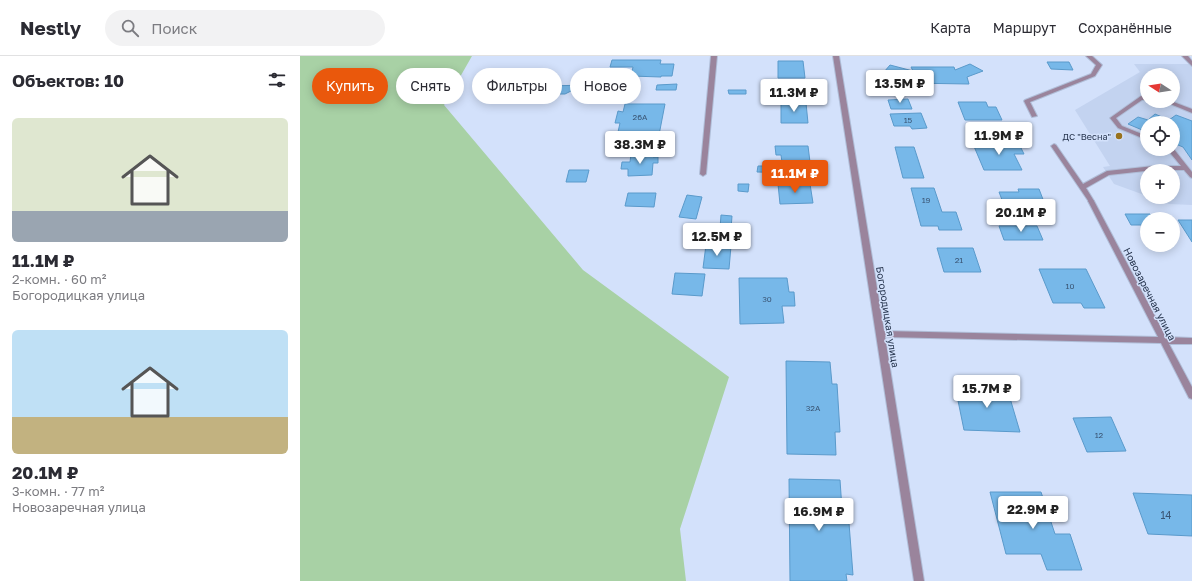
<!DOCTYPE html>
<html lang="ru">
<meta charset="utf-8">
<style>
body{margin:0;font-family:"Golos Text",sans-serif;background:#f2f2f3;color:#2b2b33;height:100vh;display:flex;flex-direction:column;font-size:15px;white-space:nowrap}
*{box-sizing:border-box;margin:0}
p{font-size:13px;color:#7c7c81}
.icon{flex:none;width:22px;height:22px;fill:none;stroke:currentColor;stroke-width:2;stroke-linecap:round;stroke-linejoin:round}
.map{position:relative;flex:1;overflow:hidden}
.drawer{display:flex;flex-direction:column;background:#fff;width:300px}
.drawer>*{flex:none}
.top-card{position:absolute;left:12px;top:12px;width:380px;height:36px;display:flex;gap:8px}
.needle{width:26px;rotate:282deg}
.fabs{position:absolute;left:840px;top:12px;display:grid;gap:8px}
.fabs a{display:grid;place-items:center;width:40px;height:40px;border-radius:50%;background:#fff;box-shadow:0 2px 10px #0003;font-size:20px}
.price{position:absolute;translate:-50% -34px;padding:0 9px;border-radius:4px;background:#fff;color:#222;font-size:13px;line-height:26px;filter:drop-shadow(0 1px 2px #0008)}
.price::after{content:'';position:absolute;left:50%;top:24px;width:12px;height:9px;margin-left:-6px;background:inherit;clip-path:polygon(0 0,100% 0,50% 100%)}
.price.on{background:#ea580c;color:#fff}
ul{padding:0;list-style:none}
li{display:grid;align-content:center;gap:8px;height:212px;padding:0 12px}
li span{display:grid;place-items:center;height:124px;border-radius:6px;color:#555}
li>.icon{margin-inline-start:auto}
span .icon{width:72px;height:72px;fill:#fffc;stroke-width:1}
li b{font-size:17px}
h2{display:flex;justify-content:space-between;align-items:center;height:48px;padding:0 12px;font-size:17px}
.pill{padding:0 14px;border-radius:18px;background:#fff;box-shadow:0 2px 10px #0003;font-size:14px;line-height:36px}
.pill.on{background:#ea580c;color:#fff}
header{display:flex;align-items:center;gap:24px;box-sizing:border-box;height:56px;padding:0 20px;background:#fff;border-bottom:1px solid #e1e1e2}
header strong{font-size:19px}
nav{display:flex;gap:22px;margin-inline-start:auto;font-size:14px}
.search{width:280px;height:36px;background:#f2f2f3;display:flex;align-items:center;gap:10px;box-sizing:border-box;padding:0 14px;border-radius:22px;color:#7c7c81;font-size:15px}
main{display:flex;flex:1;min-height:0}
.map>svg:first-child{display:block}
.built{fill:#c3d3f0;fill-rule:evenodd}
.green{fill:#a8d1a5}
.building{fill:#77b8e9;stroke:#5a9acb}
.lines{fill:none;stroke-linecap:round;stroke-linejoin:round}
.service-casing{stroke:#b0bed8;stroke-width:2}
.minor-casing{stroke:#b0bed8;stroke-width:2}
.service{fill:#9a849c;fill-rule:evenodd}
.minor{fill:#9a849c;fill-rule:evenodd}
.poi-dot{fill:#98721d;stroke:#d3e1fb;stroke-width:1.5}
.labels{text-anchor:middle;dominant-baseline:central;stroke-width:3;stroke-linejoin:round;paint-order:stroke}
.number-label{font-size:8px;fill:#3a5574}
.far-poi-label{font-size:9px;fill:#26344d;stroke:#d3e1fb;text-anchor:end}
.street-label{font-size:10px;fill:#26344d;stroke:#d3e1fb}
.near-number-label{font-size:10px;fill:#3a5574}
</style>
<header>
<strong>Nestly</strong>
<div class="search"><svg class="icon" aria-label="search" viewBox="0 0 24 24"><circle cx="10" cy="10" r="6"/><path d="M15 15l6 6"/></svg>Поиск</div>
<nav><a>Карта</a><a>Маршрут</a><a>Сохранённые</a></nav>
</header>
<main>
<section class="drawer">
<h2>Объектов: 10<svg class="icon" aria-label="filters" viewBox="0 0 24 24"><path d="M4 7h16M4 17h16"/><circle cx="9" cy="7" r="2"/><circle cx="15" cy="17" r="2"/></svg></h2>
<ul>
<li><span style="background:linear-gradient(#dfe7d0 75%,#9aa5b1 0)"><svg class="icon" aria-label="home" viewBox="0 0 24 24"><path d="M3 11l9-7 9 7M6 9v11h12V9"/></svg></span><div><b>11.1M ₽</b><p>2-комн. · 60 m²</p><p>Богородицкая улица</p></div></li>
<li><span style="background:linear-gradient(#bfe0f5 70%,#c2b280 0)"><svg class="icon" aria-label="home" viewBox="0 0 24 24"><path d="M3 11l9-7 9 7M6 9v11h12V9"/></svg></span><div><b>20.1M ₽</b><p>3-комн. · 77 m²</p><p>Новозаречная улица</p></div></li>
</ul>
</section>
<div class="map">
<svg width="892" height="525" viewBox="0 0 892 525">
<rect width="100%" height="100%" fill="#d3e1fb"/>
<path class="built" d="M834,8h58v141l-23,-1 -20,-7h24v-26h-26v25l-33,-12 -11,-17 7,-1 -35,-56 65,-38zM847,19h26v26h-26zM847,67h26v26h-26z"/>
<path class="green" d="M0,0h172l-28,49 139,165 146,107 -49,152 6,52h-386z"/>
<path class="building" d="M312,4h49l-1,4h14l-2,12h-11v1l-30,-1 2,-9h-23z
M478,5h25l2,17h-27z
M747,6h22l4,8 -22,-1z
M670,8l13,7 -16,6 2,7 -62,-1 -1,-5 -22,-6 6,-7 23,6 -2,-4h43l1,3z
M377,28l-1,6h-20l1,-5z
M289,29l-1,5 -17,1 -6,3h-5l-1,-3h-16l2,-5z
M428,34h18v4h-17z
M608,43l4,10h-21l-3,-9z
M658,46h28l2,5h8l6,13h-37z
M481,47h25l2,20h-27z
M325,48h40l-7,36h-23l2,-8h-19l2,-9h-5l3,-12 5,1z
M621,57l6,15 -15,1 -2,-3h-16l-4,-12z
M855,58l14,6 7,-5 16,6v39l-9,-13 -10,-4v-20h-26v9l-19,-8 10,-7 10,3z
M673,88h46l5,10h-10l8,16h-38z
M475,90h33l2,16h-28l-1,-7h-5z
M595,91h19l10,31h-21z
M354,97l-1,4h5v6h-5l-1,12 -24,1v-7h-7l1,-7h8l1,-8z
M458,110h52l1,7 -54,-1z
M269,114h20l-3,12h-20z
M468,117h25v5h-26z
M438,128h11l-1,8 -10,-1z
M478,128h32l3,19 -33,1z
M611,132h23l8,24h14l6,18h-23l-1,-4h-17z
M718,133h21l5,13h-11l5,12 -31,-1 -8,-21h20z
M328,137h28l-2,14 -29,-1z
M387,139l15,2 -6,22 -17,-2z
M825,158h25l3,5h-6v6h-16z
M421,159l11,1 -2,26h-11z
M878,164h14v22z
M699,170h38l6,14h-39z
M406,189l25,1 -2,23 -26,-1z
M637,192h36l8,24h-37z
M739,213h47l19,39h-21l-3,-5h-28z
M375,217l30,1 -3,22 -30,-2z
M439,222h48l2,14h5l1,14h-13l2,17 -44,1z
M486,305l44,1 2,22h5l3,48h-5l1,23 -49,-1z
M655,330l52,2 13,44 -56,-2z
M811,361l15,34 -39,1 -14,-34z
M489,423l51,1 2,29 6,1 5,65 -7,-1 1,7h-57z
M690,436h51l14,42h15l12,36h-35l-6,-16h-35z
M833,437l59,2v41l-44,-2z"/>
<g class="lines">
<defs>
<path id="service" d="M786,0h6l10,9 -7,11 -65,26 7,14 -5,1 -8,-16 1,-1 66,-26 5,-9z
M882,0h6l4,5v5z
M841,40h6v4h-5l-26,18 6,8 25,10v4l-29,-12 -8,-10z
M863,45h8l21,8v4z
M754,88l2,1 27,39 24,-13 47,-5h27l-14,-17 6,-1 19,24v6l-2,-1 -6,-7h-30l-45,5 -23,13 8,13 -3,2 -2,-1 -38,-56z"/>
<path id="minor" d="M411,0h6l-11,118 -3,2 -3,-2z
M533,0h6l45,275 274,6 -70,-136 3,-2 3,2 72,136 26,1v6h-23l23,43v12l-3,-1 -28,-55 -276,-6 39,244h-10z"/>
</defs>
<use href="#service" class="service-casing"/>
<use href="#minor" class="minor-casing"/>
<use href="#service" class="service"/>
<use href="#minor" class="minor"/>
</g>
<circle class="poi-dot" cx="819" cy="80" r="4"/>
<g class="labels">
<g class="number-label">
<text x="340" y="61">26А</text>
<text x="608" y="64">15</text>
<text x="626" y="144">19</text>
<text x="659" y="204">21</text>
<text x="770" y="230">10</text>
<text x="467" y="243">30</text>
<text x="513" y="352">32А</text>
<text x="799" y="379">12</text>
</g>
<g class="far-poi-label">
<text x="811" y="80">ДС "Весна"</text>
</g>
<g class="street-label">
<text transform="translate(850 238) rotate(63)">Новозаречная улица</text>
<text transform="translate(588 261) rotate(81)">Богородицкая улица</text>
</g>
<g class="near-number-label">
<text x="866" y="459">14</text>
</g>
</g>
</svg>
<div class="fabs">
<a><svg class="needle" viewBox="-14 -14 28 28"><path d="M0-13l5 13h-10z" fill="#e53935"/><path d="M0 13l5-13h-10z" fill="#7c7c81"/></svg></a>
<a><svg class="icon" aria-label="locate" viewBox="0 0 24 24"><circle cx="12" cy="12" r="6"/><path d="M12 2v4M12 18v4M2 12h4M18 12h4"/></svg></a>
<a>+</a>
<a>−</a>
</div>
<b class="price" style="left:600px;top:48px">13.5M ₽</b>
<b class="price" style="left:494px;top:57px">11.3M ₽</b>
<b class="price" style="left:699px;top:100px">11.9M ₽</b>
<b class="price" style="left:340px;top:109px">38.3M ₽</b>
<b class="price on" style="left:495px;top:138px">11.1M ₽</b>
<b class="price" style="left:721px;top:177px">20.1M ₽</b>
<b class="price" style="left:417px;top:201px">12.5M ₽</b>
<b class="price" style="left:687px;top:353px">15.7M ₽</b>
<b class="price" style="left:733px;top:474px">22.9M ₽</b>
<b class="price" style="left:519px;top:476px">16.9M ₽</b>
<div class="top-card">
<a class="pill on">Купить</a>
<a class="pill">Снять</a>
<a class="pill">Фильтры</a>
<a class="pill">Новое</a>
</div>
</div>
</main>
